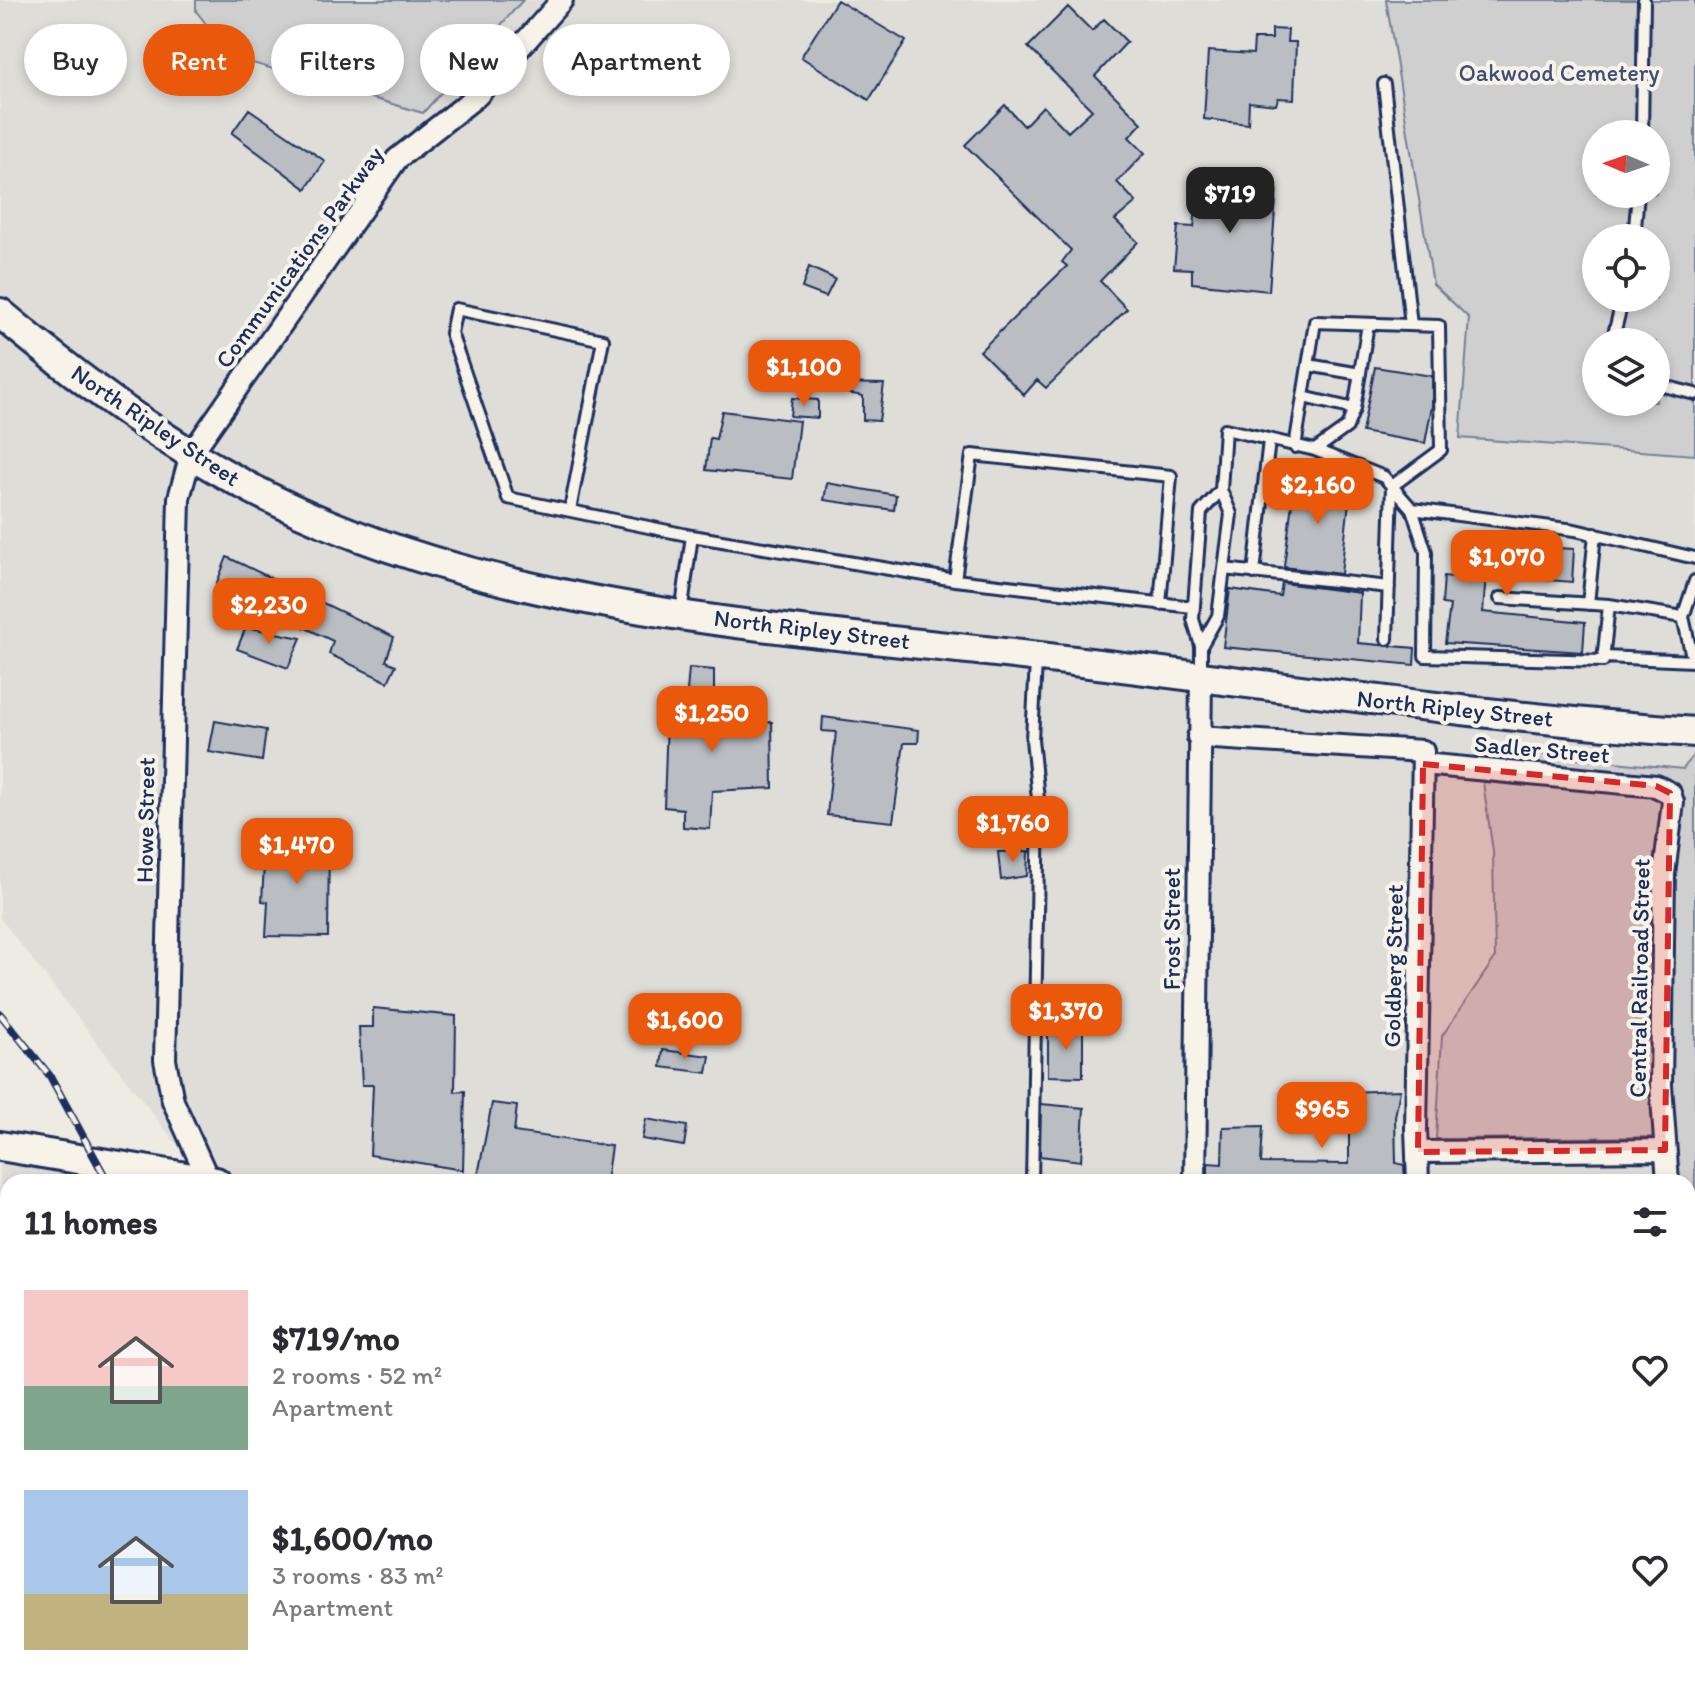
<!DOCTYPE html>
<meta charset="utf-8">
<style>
body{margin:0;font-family:Itim,sans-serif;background:#f2f2f3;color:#2b2b33;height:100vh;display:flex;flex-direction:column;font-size:30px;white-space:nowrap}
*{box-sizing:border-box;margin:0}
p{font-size:26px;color:#7c7c81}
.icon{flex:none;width:44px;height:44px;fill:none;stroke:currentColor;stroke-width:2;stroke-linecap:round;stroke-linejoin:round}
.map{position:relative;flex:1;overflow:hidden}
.panel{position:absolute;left:0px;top:1174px;width:1696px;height:512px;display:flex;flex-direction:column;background:#fff;border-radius:24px 24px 0 0;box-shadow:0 4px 12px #0003}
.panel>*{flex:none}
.guide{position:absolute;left:24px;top:24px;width:800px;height:72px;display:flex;gap:16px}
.needle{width:52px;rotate:272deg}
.fabs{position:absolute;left:1582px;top:120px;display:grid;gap:16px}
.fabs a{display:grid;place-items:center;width:88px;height:88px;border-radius:50%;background:#fff;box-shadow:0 4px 12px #0003;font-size:40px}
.price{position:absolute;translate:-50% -68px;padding:0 18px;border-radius:16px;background:#ea580c;color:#fff;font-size:26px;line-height:52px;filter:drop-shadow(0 2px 4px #0008)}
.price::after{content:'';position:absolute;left:50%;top:48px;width:24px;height:18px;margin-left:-12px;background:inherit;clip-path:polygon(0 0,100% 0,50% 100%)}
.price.active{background:#222;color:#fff}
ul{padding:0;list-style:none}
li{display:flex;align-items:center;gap:24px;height:200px;padding:0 24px}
li span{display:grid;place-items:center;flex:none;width:224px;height:160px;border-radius:0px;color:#555}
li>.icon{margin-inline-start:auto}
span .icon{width:96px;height:96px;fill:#fffc;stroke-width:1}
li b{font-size:34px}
h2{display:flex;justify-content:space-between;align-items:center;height:96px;padding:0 24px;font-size:34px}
.chip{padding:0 28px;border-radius:36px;background:#fff;box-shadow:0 4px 12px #0003;font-size:28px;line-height:72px}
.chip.active{background:#ea580c;color:#fff}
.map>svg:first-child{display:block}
.built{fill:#deddd8}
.green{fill:#cfcfcf;stroke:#757f96;stroke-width:2;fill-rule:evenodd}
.building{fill:#babdc2;stroke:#1b2f5e;stroke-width:2}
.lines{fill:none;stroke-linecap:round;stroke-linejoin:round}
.lane-casing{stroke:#1b2f5e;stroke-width:16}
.street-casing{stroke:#1b2f5e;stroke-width:26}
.secondary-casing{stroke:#1b2f5e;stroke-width:34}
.lane{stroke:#f7f3e8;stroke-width:10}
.street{stroke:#f7f3e8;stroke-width:20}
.secondary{stroke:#f7f3e8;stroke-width:28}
.rail-casing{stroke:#1b2f5e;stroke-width:8}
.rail{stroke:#f7f3e8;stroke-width:5;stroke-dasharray:15;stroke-linecap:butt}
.marked{fill:#d62828;fill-opacity:0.2;stroke:#d62828;stroke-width:6;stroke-dasharray:16 10;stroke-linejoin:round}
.labels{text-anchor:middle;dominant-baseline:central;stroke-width:8;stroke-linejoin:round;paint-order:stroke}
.park-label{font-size:24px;fill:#3f4f75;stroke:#f7f3e8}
.street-label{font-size:24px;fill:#1b2f5e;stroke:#f7f3e8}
</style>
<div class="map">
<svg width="1695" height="1686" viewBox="0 0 1695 1686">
<rect width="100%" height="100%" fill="#eeebe2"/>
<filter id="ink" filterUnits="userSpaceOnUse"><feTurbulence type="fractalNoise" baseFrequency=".0125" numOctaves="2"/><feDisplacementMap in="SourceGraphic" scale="16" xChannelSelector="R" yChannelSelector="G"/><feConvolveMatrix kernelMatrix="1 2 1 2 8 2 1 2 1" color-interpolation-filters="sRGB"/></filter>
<g filter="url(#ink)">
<path class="built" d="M0,0h196l1,11 226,101 100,-112h863l47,284 36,34 -9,119 235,18v298l-12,16 -205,-20 15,102 2,107 -53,78 -6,103 237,-2 6,45h-1473l-206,-264z
M0,1129l53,10 9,43h-54v391l-8,10z
M1688,1262l7,39v385h-1088l-6,-8h1087z"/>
<path class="green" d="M196,0h327l-100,113 -191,-56 -36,-46z
M1386,0h309v455l-235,-17 9,-120 -36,-34zM1596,134h60v60h-60zM1596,238h60v60h-60zM1596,342h60v60h-60z
M1478,748l205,21 12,-16v548l-7,-39v-80h-9l-6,-45 -237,2 6,-103 53,-78 -2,-107z"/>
<path class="building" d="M837,0l69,41 -37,59 -68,-43z
M1068,7l24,24 12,-12 23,23 -32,34 47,47 -13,14 16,16 -28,29 19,20 -21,18 23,22 -38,39 27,28 -81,79 -9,-8 -13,15 -44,-44 87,-85 -5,-4 9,-12 -106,-105 40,-40 19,21 19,-20 25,26 24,-22 -64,-63z
M1272,29l16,1 -1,12h9l-2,57 -16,-1 -2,7 -27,-3 -1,22 -44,-5 4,-68 45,3 1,-15h18z
M249,109l76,52 -19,28 -74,-56z
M1199,179l78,6 -8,106 -77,-8v-14l-18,-1 4,-42 16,1z
M809,267l26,12 -9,18 -24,-9z
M1375,367l57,9v30l-7,37 -63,-11z
M837,383l47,1 -5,37 -16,-1v-24l-27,-5z
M792,398l26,2v18l-28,-2z
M722,411l77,10 -7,58 -86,-9 4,-32 6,1z
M1295,478l56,5 -10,91 -57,-7z
M827,483l69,12 -2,15 -70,-10z
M1456,542l118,7 -2,33 -86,-7 -3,37 102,10 -2,30 -138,-9 5,-38 -8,-1 2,-28 8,1z
M227,557l167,80 -8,24 10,4 -8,17 -59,-28 4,-13 -117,-56z
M1282,583l78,10 -2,50 57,5 -1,17 -191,-18 7,-58 50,7z
M246,627l55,11 -13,30 -51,-19z
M689,668l25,2v55l58,-3 1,66 -61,3 -2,38 -27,-2v-18l-19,-2 3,-87 19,-17z
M823,717l96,13 -1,13h-14l-11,79 -66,-7 9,-83 -14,-1z
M215,721l51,9 -4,31 -53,-9z
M270,833l59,4 -1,100 -62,-1 2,-34 -6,-1 3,-56 5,1z
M1028,851l-1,25 -26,4 -3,-28z
M373,1008l83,8 -1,76 10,-1 -2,79 -93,-15 3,-70h-11l-3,-58h14z
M1048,1027h35v50l-35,-1z
M663,1050l47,6 -3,17 -46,-6z
M1400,1090l-5,27 1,46 8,2 1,17h-197v-19l14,1 1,-37 40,-1 -2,37 88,1v-72z
M492,1103l25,3 -3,26 97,14 -5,36h-76l-52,-7z
M1041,1104l43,4 -3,53 -41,-5z
M646,1119l41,7 -3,20 -42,-7z"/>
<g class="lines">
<defs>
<path id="lane" d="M1384,84l27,241
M1642,134l2,-134
M1634,238l4,-44
M1612,342l11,-44
M1308,365l52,9
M1656,384l39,10
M1303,397l51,12
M1295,447l20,-125 124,4 2,124 -49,36 -5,153
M1315,450l32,-23 7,-18 14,-85
M1221,490l4,-61 90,21 69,27 28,32 14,43 -1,104 178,5 6,-56 -109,-7
M1412,509l163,21 120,28
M570,510l33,-170 -147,-31 -5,24 57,165 184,38
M1224,569l165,18
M1254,573l15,-133
M955,580l17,-125 199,21 -11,128
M1588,604l7,-70
M681,613l11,-77 263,44 238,27
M1683,617l12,-36
M1604,657l89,4 -10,-44 -74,-12
M1201,675v-29l-8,-27 8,-107 20,-22 10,24 -13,102 -17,30
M1032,1182l7,-373 -7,-70 4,-78"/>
<path id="street" d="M1198,737l225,14 -7,378 2,53
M1423,764l233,22 14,7 3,9 -9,72 -3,211 7,97
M1418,1152l247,-2
M209,1181l-36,-80 -8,-41 14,-562 12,-44 206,-295 80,-63 85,-96
M1195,1182l6,-506
M1688,1291l7,36
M944,1678l3,8
M1606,1686l11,-8"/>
<path id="secondary" d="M0,313c84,70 174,138 272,186 241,119 539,130 802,162 207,25 413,57 621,71
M0,1146l216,36
M1643,1678l6,8"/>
</defs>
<use href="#lane" class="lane-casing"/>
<use href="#street" class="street-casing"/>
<use href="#secondary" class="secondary-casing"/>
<use href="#lane" class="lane"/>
<use href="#street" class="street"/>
<use href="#secondary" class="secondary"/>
<defs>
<path id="rail" d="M0,1014l50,62 58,106
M39,1686l4,-8"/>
</defs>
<use href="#rail" class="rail-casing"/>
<use href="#rail" class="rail"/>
</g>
</g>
<path class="marked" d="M1423,764l233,22 14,7 -5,357 -247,2z"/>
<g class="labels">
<g class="park-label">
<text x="1559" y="72">Oakwood Cemetery</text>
</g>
<g class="street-label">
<text transform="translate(299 257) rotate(-54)">Communications Parkway</text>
<text transform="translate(156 425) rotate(34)">North Ripley Street</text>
<text transform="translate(812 629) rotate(7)">North Ripley Street</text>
<text transform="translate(1455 708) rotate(6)">North Ripley Street</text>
<text transform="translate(1542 749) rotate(5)">Sadler Street</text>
<text transform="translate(145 820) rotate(-89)">Howe Street</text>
<text transform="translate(1171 929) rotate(-90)">Frost Street</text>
<text transform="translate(1393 966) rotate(-89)">Goldberg Street</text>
<text transform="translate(1639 978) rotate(-89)">Central Railroad Street</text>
</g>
</g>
</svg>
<div class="fabs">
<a><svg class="needle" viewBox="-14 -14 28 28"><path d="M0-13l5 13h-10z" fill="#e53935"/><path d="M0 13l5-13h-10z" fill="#7c7c81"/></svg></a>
<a><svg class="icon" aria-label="locate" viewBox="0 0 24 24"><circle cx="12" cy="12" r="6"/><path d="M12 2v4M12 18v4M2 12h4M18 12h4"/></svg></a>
<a><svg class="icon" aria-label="layers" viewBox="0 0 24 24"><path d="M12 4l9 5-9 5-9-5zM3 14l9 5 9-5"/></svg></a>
</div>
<b class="price active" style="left:1230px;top:235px">$719</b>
<b class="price" style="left:804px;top:408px">$1,100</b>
<b class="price" style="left:1318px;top:526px">$2,160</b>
<b class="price" style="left:1507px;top:598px">$1,070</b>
<b class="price" style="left:269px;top:646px">$2,230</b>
<b class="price" style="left:712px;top:754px">$1,250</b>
<b class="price" style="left:1013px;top:864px">$1,760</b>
<b class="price" style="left:297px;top:886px">$1,470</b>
<b class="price" style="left:1066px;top:1052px">$1,370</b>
<b class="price" style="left:685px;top:1061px">$1,600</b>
<b class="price" style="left:1322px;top:1150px">$965</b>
<div class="guide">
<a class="chip">Buy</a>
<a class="chip active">Rent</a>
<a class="chip">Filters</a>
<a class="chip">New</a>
<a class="chip">Apartment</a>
</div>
<section class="panel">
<h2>11 homes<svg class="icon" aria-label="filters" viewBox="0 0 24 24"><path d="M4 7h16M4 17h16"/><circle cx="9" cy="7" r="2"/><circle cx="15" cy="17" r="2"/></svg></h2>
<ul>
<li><span style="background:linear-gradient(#f6c9c9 60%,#7fa58c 0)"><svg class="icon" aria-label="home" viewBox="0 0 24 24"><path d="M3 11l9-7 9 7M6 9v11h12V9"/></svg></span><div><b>$719/mo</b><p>2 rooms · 52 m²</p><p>Apartment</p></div><svg class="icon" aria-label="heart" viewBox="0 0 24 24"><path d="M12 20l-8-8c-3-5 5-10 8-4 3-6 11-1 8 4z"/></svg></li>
<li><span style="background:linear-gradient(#a9c7e8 65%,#c2b280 0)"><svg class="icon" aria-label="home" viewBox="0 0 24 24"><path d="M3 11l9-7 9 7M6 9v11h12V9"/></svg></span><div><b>$1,600/mo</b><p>3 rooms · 83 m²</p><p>Apartment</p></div><svg class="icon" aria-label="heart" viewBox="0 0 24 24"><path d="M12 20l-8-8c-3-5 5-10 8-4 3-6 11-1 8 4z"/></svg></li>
</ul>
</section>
</div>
